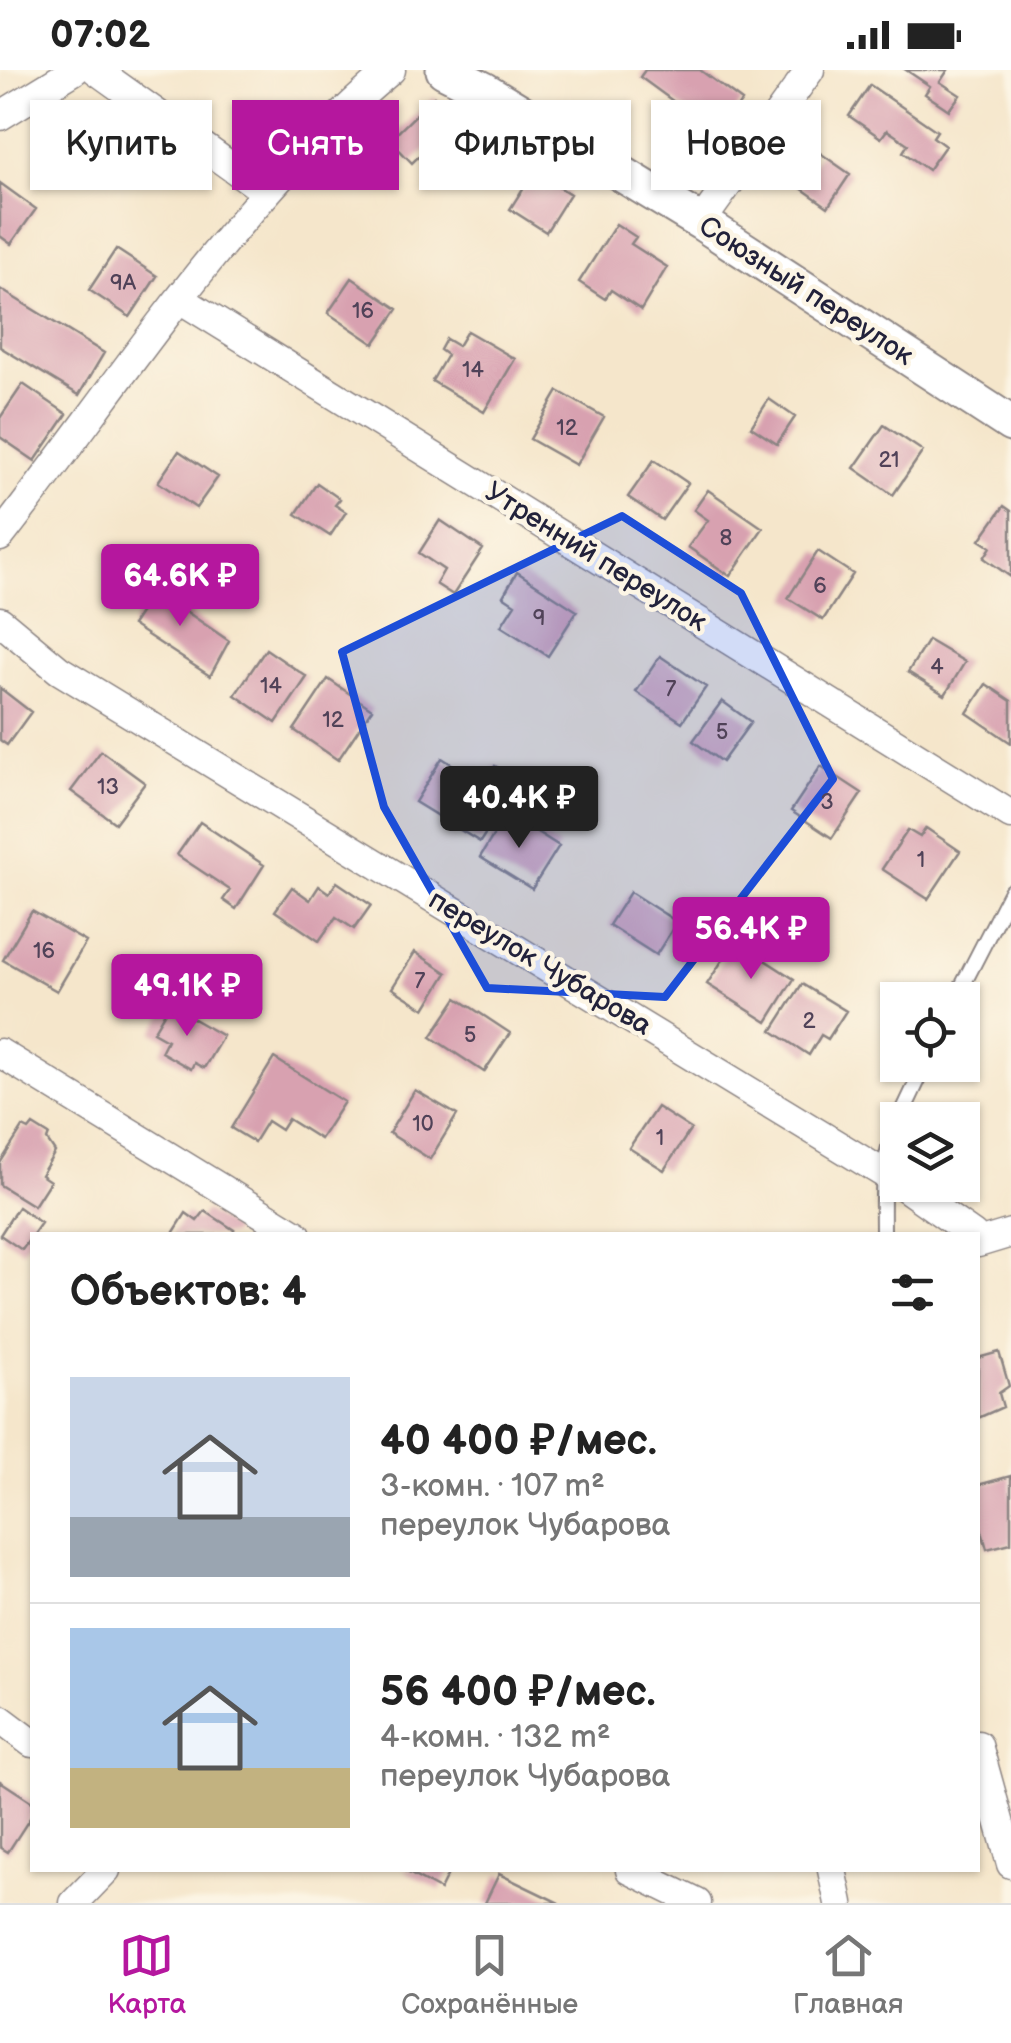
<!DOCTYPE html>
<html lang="ru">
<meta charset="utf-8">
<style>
body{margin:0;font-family:"Balsamiq Sans",sans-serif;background:#f2f2f2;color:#222;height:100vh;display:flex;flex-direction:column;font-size:38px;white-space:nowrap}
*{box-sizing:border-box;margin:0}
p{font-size:32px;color:#767676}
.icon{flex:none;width:55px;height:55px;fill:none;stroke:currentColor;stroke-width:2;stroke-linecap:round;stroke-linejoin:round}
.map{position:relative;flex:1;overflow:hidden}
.drawer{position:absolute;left:30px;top:1162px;width:950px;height:640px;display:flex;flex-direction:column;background:#fff;border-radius:0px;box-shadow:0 2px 8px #0004}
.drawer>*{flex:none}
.hud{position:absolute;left:30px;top:30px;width:952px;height:90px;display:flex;gap:20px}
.fabs{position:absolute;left:880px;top:912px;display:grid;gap:20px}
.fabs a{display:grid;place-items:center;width:100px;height:100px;border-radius:0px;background:#fff;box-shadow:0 2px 8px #0004;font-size:50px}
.price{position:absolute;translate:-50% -85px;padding:0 22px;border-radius:10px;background:#b5179e;color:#fff;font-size:32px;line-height:65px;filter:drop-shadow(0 2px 5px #0008)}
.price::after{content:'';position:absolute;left:50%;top:60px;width:30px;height:22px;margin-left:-15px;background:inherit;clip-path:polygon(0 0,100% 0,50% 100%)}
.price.current{background:#222;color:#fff}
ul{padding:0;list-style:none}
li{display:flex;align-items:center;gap:30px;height:250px;padding:0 40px}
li+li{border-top:2px solid #e0e0e0}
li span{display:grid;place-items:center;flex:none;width:280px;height:200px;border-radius:0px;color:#555}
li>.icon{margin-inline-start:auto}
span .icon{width:120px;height:120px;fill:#fffc;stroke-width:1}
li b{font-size:42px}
h2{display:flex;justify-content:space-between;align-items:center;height:120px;padding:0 40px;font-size:42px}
.tag{padding:0 35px;border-radius:0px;background:#fff;box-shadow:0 2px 8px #0004;font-size:35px;line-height:90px}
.tag.current{background:#b5179e;color:#fff}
.status{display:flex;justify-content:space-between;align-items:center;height:70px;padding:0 50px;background:#fff;direction:ltr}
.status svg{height:28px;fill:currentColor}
.menu{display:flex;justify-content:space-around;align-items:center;height:140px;border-top:2px solid #e0e0e0;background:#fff;font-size:28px;color:#767676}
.menu a{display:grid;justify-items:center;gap:5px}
.menu .current{color:#b5179e}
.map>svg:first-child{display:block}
.building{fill:#d8a1b0}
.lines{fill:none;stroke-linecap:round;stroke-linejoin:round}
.service-casing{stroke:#8c8483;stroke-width:18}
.minor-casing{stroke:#8c8483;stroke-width:31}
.tertiary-casing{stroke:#8c8483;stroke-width:39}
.service{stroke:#fff;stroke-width:14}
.minor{stroke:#fff;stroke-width:28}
.tertiary{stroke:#fff;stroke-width:35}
.marked{fill:#1d4ed8;fill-opacity:0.2;stroke:#1d4ed8;stroke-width:8;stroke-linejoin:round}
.labels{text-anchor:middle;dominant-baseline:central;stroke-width:9;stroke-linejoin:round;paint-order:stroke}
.number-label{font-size:22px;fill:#504258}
.street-label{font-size:28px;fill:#22223b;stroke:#fcf5e5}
</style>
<div class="status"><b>07:02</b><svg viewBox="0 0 49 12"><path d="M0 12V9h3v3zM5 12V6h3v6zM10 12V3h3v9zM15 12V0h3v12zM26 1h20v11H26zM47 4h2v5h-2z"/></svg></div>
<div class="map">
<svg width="1011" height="1833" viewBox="0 0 1011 1833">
<rect width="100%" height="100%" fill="#fcf5e5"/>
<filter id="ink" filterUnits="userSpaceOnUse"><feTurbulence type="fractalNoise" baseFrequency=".01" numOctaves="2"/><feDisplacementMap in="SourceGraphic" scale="20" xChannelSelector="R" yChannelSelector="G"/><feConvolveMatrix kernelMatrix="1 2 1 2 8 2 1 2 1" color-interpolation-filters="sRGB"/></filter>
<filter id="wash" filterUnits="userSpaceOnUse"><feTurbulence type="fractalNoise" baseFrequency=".0048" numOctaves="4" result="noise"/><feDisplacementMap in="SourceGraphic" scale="40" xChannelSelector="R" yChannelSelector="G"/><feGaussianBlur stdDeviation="2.25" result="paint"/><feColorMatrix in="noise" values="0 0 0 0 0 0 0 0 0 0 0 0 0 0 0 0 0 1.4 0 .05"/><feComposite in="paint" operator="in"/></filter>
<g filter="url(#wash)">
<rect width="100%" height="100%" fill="#f5e6cb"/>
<g id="blocks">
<path class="building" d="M645,0h55l42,31 -24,33 -78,-57z
M906,0h42l-8,12 20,13 -11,15 -24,-16 5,-8z
M870,15l67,46 -4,6 12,9 -17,24 -25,-18 5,-8 -21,-14 -6,8 -32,-22z
M434,27l22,23 -44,43 -22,-23z
M820,83l30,21 -22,33 -30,-21z
M534,101l36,23 -24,38 -36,-23z
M0,113l36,26 -25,35 -11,-8z
M616,154l20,13 -5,7 36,23 -26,43 -30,-20 -6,9 -26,-17z
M116,179l41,27 -27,41 -41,-27z
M352,208l46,31 -24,35 -46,-31z
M0,219l104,64 -25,42 -79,-48z
M467,261l48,28 -31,53 -52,-31 15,-26 -7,-5 6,-11 12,7z
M23,314l44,30 -32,47 -35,-24v-19z
M558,321l46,26 -28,48 -46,-26z
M769,329l26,18 -18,27 -26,-17z
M884,355l39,26 -30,44 -39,-27z
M179,381l39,26 -22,31 -38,-26z
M654,390l34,23 -26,37 -34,-23z
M317,413l23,16 -5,6 11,7 -16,24 -34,-22z
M708,420l55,38 -33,48 -42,-29 20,-27 -14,-10z
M1004,436l7,5v66l-27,-19 7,-11 -11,-7z
M440,450l43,29 -30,46 -17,-11 8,-14 -25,-17z
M818,481l35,23 -30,46 -35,-22z
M517,502l60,39 -29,45 -47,-30 14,-22 -12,-8z
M166,503l14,11 -9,17 58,40 -19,35 -78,-51z
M928,570l37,22 -20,33 -37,-23z
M266,579l41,28 -31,46 -41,-28z
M660,586l46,31 -24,35 -46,-30z
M328,609l44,30 -34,51 -44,-30z
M986,614l25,17v42l-44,-30z
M0,618l31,24 -24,33 -7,-5z
M722,631l29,21 -29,40 -29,-21z
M101,681l44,32 -30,40 -44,-32z
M442,688l41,26 12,-18 24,15 -39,61 -65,-40z
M821,696l41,27 -30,45 -41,-27z
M507,743l52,33 -27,43 -52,-32z
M200,752l64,43 -28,44 -13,-9 7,-10 -53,-35z
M926,758l34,23 -32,48 -46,-30 26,-39 12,7z
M337,812l34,23 -17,24 -18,-12 -17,24 -44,-30 17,-24 18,13 9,-14 10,7z
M630,822l47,30 -21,33 -47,-30z
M32,841l54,31 -29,49 -54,-31z
M735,871l59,38 -27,43 -60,-38z
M415,882l32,21 -22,36 -33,-21z
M802,914l44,27 -18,28 -7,-4 -12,20 -37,-24z
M457,928l53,35 -26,39 -53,-35z
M169,935l54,31 -19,32 -10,-5 -3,6 -30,-17 6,-12 -14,-8z
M274,988l70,44 -24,37 -32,-20 -7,11 -14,-9 -13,21 -23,-14z
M415,1020l42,25 -27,44 -41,-26z
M657,1037l34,22 -27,41 -35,-22z
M33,1055l16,10 -2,5 8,12 -14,23 9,6 -16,25 -34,-21v-22l23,-36 6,3z
M18,1137l23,16 -19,27 -22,-15z
M205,1141l29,19 -3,5h-59l14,-22 11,8z
M999,1282l10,34 -10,7 4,14 -25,11v-60z
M1011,1406v67l-24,6 -9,-32v-32z
M0,1711l32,21v13l-24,37 -8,-5z
M403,1800h47l-10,20z
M499,1804l60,29h-74z"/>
</g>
</g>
<g filter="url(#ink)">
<use href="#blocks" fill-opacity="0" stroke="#8c8483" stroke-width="2.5"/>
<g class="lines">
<defs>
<path id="service" d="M955,930l56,-109
M899,1050l26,-55
M883,1165c0,-40 -3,-75 15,-112"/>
<path id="minor" d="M96,0l169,121
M0,46l75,-46
M701,152l109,-152
M180,229l831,516
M0,467c123,-158 237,-338 391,-467
M0,551l59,49 839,512
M0,983l297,182
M902,1115l71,50
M978,1173l33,-10
M0,1649l32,24
M978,1675l33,119
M630,1800l67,33
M832,1800l7,33
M74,1833l32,-33"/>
<path id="tertiary" d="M444,0l40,20 217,132 310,202"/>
</defs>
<use href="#service" class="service-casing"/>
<use href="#minor" class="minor-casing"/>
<use href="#tertiary" class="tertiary-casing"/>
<use href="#service" class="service"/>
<use href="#minor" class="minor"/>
<use href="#tertiary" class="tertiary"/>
</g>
</g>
<path class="marked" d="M622,446l119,77 92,186 -168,218 -178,-9 -103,-181 -42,-155z"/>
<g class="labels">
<g class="number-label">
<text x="123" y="213">9А</text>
<text x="363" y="241">16</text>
<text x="473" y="300">14</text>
<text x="567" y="358">12</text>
<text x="889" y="390">21</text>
<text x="726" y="468">8</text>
<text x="820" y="516">6</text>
<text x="539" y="548">9</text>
<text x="937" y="597">4</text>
<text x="271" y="616">14</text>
<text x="671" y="619">7</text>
<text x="333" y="650">12</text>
<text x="722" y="662">5</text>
<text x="108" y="717">13</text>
<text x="827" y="732">3</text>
<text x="921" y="790">1</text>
<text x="44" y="881">16</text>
<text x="420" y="911">7</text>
<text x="809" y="951">2</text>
<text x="470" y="965">5</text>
<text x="423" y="1054">10</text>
<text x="660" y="1068">1</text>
</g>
<g class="street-label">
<text transform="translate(806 221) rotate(33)">Союзный переулок</text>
<text transform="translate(596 487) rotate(32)">Утренний переулок</text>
<text transform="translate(540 893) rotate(31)">переулок Чубарова</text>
</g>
</g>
</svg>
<div class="fabs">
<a><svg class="icon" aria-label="locate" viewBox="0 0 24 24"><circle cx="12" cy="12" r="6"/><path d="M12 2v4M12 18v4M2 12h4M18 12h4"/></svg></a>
<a><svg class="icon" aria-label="layers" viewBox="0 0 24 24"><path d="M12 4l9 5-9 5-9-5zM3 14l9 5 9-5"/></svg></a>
</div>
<b class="price" style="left:180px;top:559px">64.6K ₽</b>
<b class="price current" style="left:519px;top:781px">40.4K ₽</b>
<b class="price" style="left:751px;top:912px">56.4K ₽</b>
<b class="price" style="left:187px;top:969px">49.1K ₽</b>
<div class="hud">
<a class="tag">Купить</a>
<a class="tag current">Снять</a>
<a class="tag">Фильтры</a>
<a class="tag">Новое</a>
</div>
<section class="drawer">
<h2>Объектов: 4<svg class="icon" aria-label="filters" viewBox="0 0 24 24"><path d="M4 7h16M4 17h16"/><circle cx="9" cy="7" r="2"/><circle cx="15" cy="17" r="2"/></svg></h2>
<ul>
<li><span style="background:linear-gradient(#c9d6e8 70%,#9aa5b1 0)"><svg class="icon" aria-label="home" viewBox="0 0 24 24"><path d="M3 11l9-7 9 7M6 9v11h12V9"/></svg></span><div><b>40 400 ₽/мес.</b><p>3-комн. · 107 m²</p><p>переулок Чубарова</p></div></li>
<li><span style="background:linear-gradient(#a9c7e8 70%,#c2b280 0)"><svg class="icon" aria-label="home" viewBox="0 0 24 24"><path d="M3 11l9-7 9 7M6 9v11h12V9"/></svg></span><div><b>56 400 ₽/мес.</b><p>4-комн. · 132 m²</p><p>переулок Чубарова</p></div></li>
</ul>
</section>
</div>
<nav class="menu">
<a class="current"><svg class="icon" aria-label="map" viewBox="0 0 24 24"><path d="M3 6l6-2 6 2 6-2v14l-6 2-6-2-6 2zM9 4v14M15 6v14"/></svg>Карта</a>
<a><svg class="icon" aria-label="saved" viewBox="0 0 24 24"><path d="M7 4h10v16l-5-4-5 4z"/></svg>Сохранённые</a>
<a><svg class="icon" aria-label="home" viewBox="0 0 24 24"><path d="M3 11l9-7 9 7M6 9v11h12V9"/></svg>Главная</a>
</nav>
